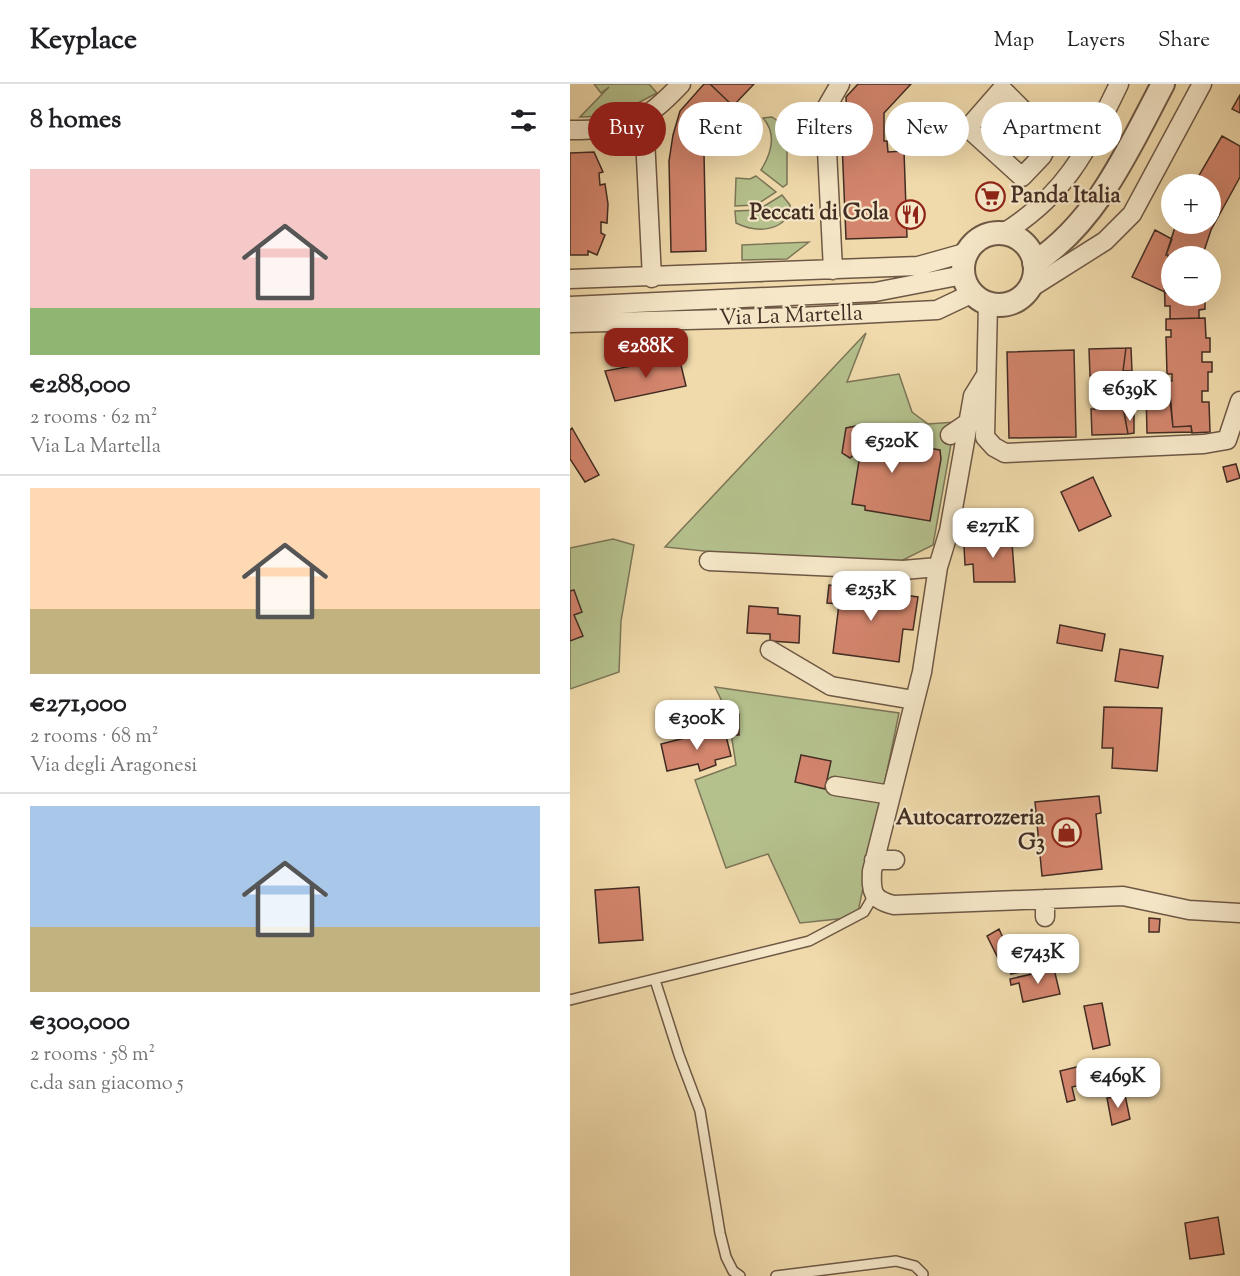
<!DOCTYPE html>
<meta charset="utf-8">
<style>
body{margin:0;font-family:"Sorts Mill Goudy",serif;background:#f6f6f6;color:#202124;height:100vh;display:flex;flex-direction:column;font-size:22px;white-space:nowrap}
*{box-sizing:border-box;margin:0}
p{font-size:20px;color:#757577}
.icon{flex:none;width:33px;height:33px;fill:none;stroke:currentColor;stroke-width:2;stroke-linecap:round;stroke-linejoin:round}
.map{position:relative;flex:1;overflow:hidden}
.sheet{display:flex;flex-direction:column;background:#fff;width:570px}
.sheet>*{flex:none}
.top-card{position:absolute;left:18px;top:18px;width:561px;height:54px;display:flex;gap:12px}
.buttons{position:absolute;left:591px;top:90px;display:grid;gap:12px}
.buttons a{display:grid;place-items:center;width:60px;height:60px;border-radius:50%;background:#fff;box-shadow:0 6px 24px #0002;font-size:30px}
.price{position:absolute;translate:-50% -51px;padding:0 14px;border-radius:12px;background:#fff;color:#222;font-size:20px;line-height:39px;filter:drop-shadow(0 2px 3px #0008)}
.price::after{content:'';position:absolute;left:50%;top:36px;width:18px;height:14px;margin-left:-9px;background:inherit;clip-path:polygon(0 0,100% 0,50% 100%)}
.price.selected{background:#8f2418;color:#fff}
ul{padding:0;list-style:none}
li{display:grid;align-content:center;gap:12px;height:318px;padding:0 30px}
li+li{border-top:2px solid #e0e0e0}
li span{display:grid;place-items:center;height:186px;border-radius:0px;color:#555}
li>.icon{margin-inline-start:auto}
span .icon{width:108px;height:108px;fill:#fffc;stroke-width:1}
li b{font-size:26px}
h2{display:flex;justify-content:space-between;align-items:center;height:72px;padding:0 30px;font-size:26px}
.pill{padding:0 21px;border-radius:27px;background:#fff;box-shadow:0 6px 24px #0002;font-size:21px;line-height:54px}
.pill.selected{background:#8f2418;color:#fff}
header{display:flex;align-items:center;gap:36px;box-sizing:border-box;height:84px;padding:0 30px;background:#fff;border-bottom:2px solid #e0e0e0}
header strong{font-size:28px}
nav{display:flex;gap:33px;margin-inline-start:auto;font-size:21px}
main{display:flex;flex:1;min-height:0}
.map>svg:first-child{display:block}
.green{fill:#b5c18d;stroke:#7c7658;stroke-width:1.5}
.building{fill:#d3856d;stroke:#422c23;stroke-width:1.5}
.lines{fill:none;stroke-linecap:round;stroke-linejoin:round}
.service-casing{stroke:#6e5845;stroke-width:12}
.minor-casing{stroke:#6e5845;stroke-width:21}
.tertiary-casing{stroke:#6e5845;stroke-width:26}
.service{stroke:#f5e7c8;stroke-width:9}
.minor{stroke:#f5e7c8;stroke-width:18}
.tertiary{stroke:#f5e7c8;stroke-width:22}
.labels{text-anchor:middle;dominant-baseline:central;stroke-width:4.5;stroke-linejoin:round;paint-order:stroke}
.poi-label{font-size:22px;font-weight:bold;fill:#422c23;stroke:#f5e7c8;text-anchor:end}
.street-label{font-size:22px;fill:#422c23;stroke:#f5e7c8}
</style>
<header>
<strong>Keyplace</strong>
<nav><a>Map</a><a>Layers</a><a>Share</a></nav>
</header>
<main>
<section class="sheet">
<h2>8 homes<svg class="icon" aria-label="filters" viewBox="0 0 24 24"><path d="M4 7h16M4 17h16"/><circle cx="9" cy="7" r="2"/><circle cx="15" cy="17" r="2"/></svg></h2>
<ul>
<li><span style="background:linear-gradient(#f6c9c9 75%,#8fb573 0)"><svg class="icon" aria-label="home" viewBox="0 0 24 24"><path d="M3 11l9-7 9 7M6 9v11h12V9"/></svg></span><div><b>€288,000</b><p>2 rooms · 62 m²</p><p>Via La Martella</p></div></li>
<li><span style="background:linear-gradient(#ffd9b3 65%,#c2b280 0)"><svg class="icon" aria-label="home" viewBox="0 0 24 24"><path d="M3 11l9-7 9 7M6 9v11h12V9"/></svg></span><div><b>€271,000</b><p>2 rooms · 68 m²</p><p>Via degli Aragonesi</p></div></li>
<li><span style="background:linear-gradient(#a9c7e8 65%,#c2b280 0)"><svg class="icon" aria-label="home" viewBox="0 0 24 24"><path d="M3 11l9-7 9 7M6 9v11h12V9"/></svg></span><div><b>€300,000</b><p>2 rooms · 58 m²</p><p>c.da san giacomo 5</p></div></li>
</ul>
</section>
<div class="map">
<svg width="670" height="1192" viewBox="0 0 670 1192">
<rect width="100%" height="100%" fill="#f0daab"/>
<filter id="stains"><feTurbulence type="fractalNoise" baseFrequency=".00333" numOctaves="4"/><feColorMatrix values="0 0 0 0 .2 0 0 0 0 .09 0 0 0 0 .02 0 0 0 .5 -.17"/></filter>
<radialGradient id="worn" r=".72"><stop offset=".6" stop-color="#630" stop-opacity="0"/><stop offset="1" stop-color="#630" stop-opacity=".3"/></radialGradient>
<path class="green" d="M24,0h55l8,9 -44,23 -33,1 29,-30 -8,6z
M202,33l15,10v57l-4,3 -22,-17c10,-16 16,-36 2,-52z
M186,92l20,16 -20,13 -21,1 1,-28 14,1z
M212,111l8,10v8c-11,20 -36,19 -54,10l-1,-12 23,-1z
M239,158l-22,17 -45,1v-15z
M296,249l-19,49 52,-8 13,38 16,12 27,-2 -22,123 -34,17 -166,-8 -68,-7z
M43,455l21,6 -13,76 -2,51 -49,17v-141z
M145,603l184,26 -42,204 -57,6 -32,-69 -42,14 -31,-88 41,-15 -8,-51z"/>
<path class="building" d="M134,0h6l23,22 -20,23 -9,25 2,97 -35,1 -2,-91 4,-26 7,-24z
M140,0h44l-21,22z
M288,0h53l-27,29v28h3l1,11 16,-1 3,86 -61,2 -4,-97h6l-2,-45z
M670,11v18l-8,-4z
M652,52l18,10v31l-29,53 -8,24 -31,2v40h33v13l-6,1v8l-29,1v-13h-5l-1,-33h5l-1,-18h-2l10,-31h34v-40h-16z
M24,68l9,20 -4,1 1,12 5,-1 3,20 -1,19 -6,-1v11l4,2 -8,20 -9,-4v4h-18v-102z
M585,146l17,9 -6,16h2l1,18h-5l3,20 -35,-16z
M635,234l1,20h4v14h-8v10h10v10h-4v19h-6v11h7l1,30 -18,1 -1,-7 -18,1 -4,-46h3v-7h-5l-1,-37h5v-7h-5v-11z
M556,264l-3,23h9l2,41h-10l4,22 -36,1 -1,-26h8v-13l-5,1 -2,-4 2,-4h5l-1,-13h-8l-1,-27z
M556,264h5l1,23h-9z
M504,266l2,87 -67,1 -2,-86z
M109,273l7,29 -71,15 -10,-30z
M599,308l4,35 18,-1 1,6 -45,1 -1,-40z
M554,328h10v21l-6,1z
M296,340l19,3 -2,14 57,9 1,9 -11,62 -65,-11v-4l-13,-2 8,-49 -5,-1 -5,4 -8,-5 4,-25z
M2,344l27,47 -14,7 -15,-23v-29z
M666,380l4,14 -13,4 -4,-15z
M523,393l18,39 -32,15 -18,-39z
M441,446l4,52h-41l-1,-18 -8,1 -1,-19 25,-1 -1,-14z
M259,501l89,12 -5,33 -10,-1 -4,33 -66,-9 6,-49 -12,-1z
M4,506l8,22 -8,3 9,21 -13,5v-50z
M179,522l29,2v6l22,2 -1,27 -29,-2v-7l-23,-1z
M490,541l45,9 -3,17 -45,-8z
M550,565l43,7 -5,32 -43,-7z
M534,623l58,1 -5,63 -45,-3 1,-20h-11z
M158,630h11v21h-11z
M154,644l7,28 -16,4 1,5 -16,6 -2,-7 -31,7 -6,-27z
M231,671l30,6 -6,28 -30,-7z
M529,712l2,17 -5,1 6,55 -60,7 -7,-74z
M69,803l4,53 -44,3 -4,-53z
M579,834l11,1 -1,13h-10z
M429,845l13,29 -12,4 -13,-26z
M454,877l2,10 -15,3 -2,-9z
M484,885l6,25 -37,8 -4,-19 -8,2 -1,-6z
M532,919l8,42 -17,4 -9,-43z
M519,980l4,18 -21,5 3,13 -8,2 -7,-31z
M555,1011l5,24 -18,6 -5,-27z
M648,1133l6,37 -34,5 -5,-36z"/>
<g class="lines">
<defs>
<path id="service" d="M85,896l24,75 21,56 20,122 6,24 7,14 7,5
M0,916l239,-59 55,-29 10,-17
M206,1192l120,-15 19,5 8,8"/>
<path id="minor" d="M432,5l49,49 -9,18 -20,21 -54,-49z
M78,32l-3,22 7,140
M0,46c56,0 72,-5 111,-46
M432,150c65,-40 85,-84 117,-150
M263,186l-8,-160 15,-26
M0,195l348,-13 50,-14
M459,205l76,-48 27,-27 70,-130
M418,219l-3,134 9,10 11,6 199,-9 23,-4 13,-39
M0,222l305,-14 88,-17
M0,239l229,-6 138,-7 36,-17
M416,291l-13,21 -24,135 -11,36 -16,105 -50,199c-1,21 0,29 22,34l229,-9 66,14 51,3
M380,351l19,-13
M139,477l194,9 35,-3
M200,566l61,36 83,14
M265,702l56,9
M304,776h21
M475,833v-18"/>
<path id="tertiary" d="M393 185a36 36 0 1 1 72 0a36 36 0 1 1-72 0Z
M464,179c63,-41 95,-115 129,-179"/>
</defs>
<use href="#service" class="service-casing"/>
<use href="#minor" class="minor-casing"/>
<use href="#tertiary" class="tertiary-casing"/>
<use href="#service" class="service"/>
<use href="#minor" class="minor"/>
<use href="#tertiary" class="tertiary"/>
</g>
<defs>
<symbol id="supermarket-ring" viewBox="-11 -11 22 22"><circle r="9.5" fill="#f5e7c8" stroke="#8f2418" stroke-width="1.5"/><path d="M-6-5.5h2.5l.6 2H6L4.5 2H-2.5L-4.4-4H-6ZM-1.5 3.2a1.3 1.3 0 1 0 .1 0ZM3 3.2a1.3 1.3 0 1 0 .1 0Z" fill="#8f2418"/></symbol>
<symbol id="restaurant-ring" viewBox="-11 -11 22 22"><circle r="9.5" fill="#f5e7c8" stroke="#8f2418" stroke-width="1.5"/><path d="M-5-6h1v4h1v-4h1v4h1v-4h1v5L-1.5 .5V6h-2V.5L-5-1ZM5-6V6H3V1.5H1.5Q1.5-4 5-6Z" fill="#8f2418"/></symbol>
<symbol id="shop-ring" viewBox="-11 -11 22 22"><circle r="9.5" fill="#f5e7c8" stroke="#8f2418" stroke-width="1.5"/><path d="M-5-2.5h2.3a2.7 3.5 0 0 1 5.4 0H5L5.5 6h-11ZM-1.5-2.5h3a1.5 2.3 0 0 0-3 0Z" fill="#8f2418"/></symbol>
</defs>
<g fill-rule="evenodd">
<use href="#supermarket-ring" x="404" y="96" width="33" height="33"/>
<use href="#restaurant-ring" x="324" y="114" width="33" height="33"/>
<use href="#shop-ring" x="480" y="732" width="33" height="33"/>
</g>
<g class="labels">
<g class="poi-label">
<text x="441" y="113" text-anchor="start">Panda Italia</text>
<text x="319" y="130">Peccati di Gola</text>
<text x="475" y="735">Autocarrozzeria<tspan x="475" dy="25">G3</tspan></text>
</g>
<g class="street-label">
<text transform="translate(221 233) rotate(-2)">Via La Martella</text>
</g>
</g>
<rect width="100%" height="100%" filter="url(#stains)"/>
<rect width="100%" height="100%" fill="url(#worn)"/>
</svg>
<div class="buttons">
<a>+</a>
<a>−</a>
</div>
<b class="price selected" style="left:76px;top:295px">€288K</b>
<b class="price" style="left:560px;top:338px">€639K</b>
<b class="price" style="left:322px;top:390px">€520K</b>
<b class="price" style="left:423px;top:475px">€271K</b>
<b class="price" style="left:301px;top:538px">€253K</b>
<b class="price" style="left:127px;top:667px">€300K</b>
<b class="price" style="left:468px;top:901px">€743K</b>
<b class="price" style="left:548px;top:1025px">€469K</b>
<div class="top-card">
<a class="pill selected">Buy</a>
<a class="pill">Rent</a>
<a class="pill">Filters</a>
<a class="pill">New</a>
<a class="pill">Apartment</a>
</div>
</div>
</main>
